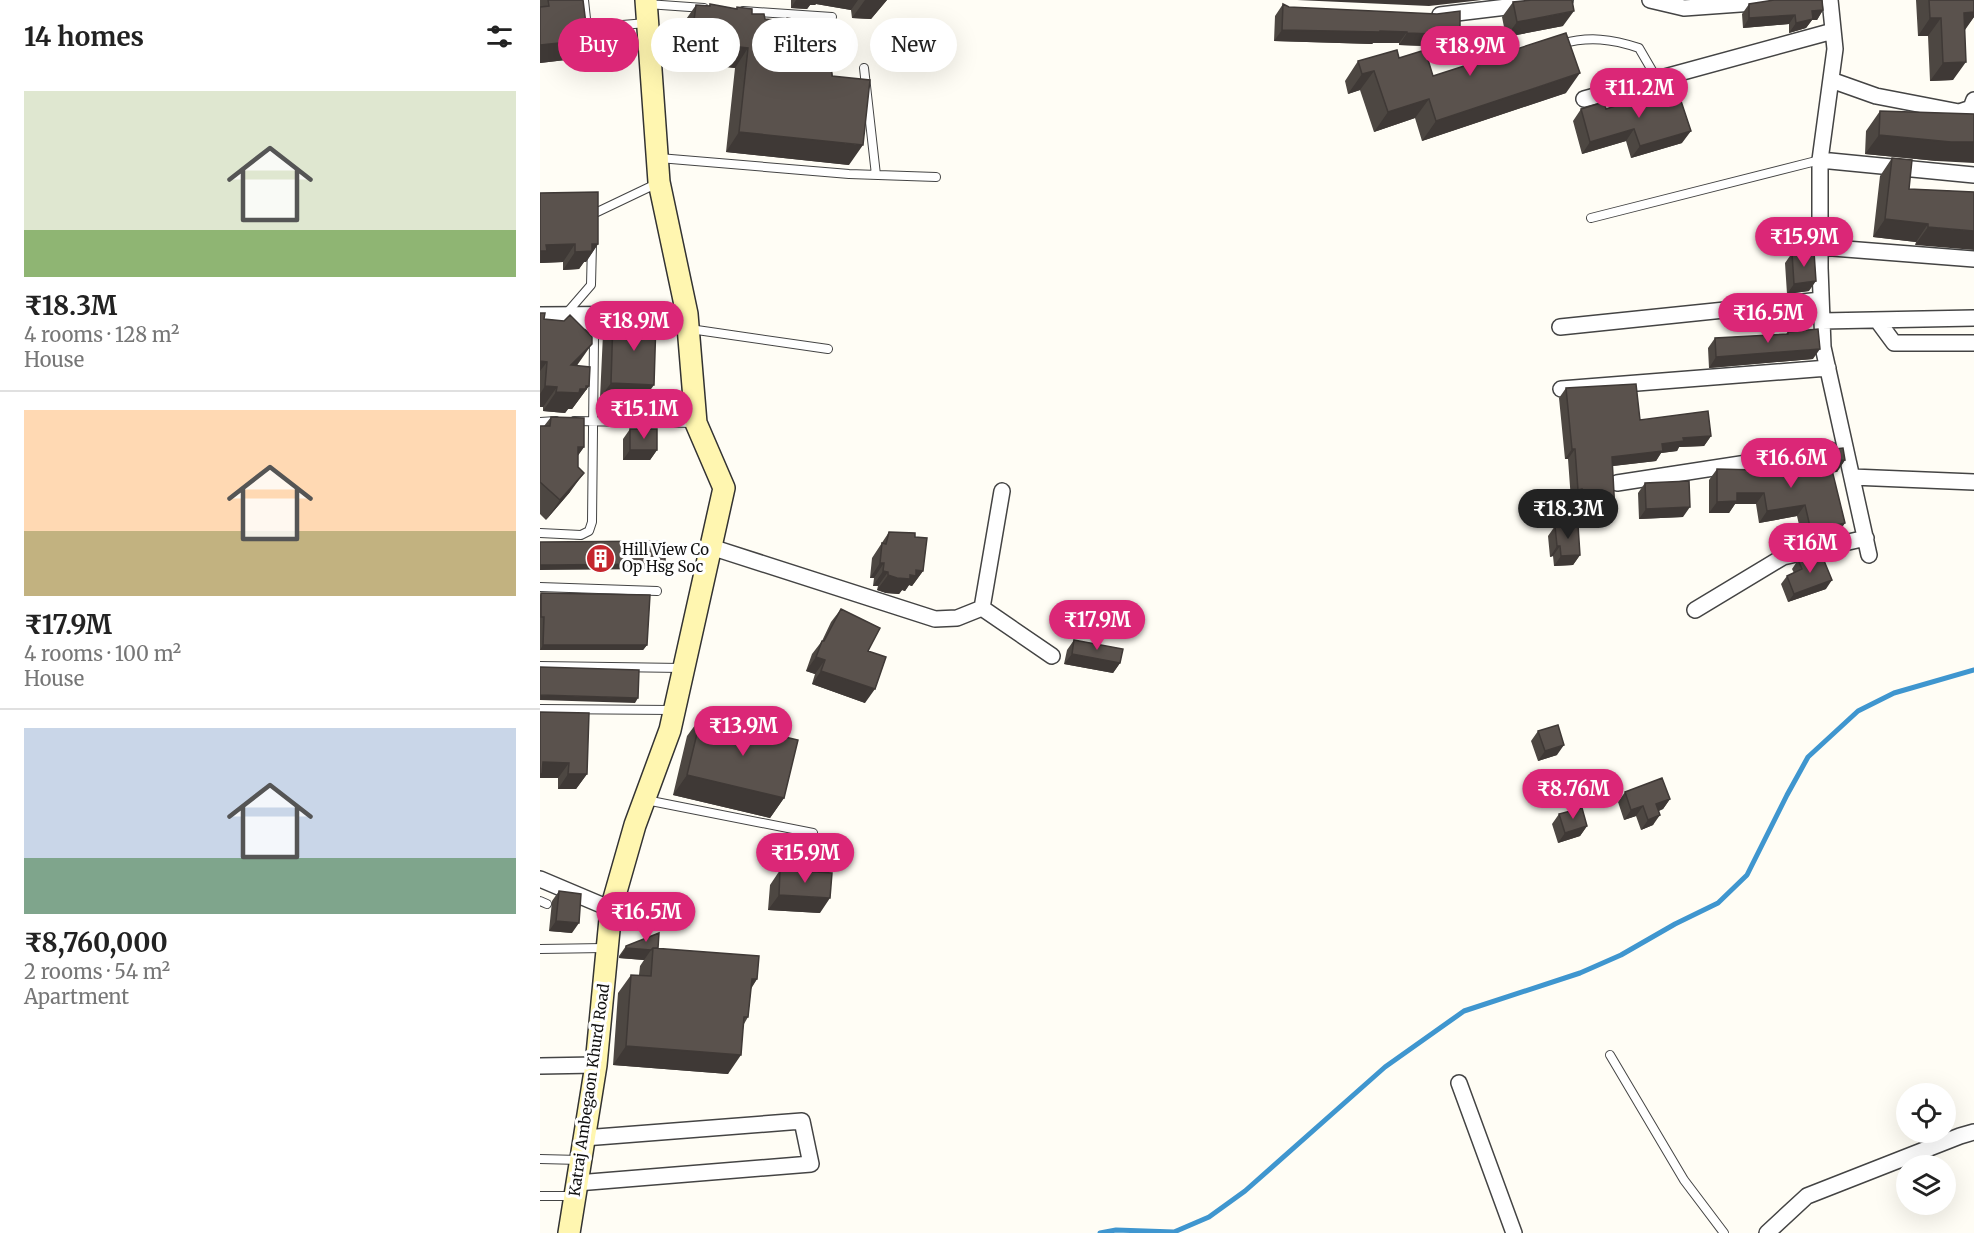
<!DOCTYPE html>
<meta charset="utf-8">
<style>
body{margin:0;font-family:Merriweather,serif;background:#f2f2f2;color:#222;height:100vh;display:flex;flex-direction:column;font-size:22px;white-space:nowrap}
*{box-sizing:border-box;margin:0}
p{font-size:20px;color:#767676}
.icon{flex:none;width:33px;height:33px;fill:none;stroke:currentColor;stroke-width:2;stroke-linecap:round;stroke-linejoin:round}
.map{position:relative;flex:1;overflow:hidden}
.drawer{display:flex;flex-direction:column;background:#fff;width:540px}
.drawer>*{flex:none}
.top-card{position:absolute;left:18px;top:18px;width:570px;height:54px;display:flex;gap:12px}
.buttons{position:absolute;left:1356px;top:1083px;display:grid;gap:12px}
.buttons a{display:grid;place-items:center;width:60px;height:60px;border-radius:50%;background:#fff;box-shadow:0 6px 24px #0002;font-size:30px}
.price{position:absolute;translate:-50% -51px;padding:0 14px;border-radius:21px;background:#db2777;color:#fff;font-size:20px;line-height:39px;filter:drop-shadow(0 2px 3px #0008)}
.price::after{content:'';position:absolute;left:50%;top:36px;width:18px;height:14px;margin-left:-9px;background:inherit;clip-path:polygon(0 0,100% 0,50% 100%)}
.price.active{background:#222;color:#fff}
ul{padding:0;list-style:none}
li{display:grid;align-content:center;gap:12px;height:318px;padding:0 24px}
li+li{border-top:2px solid #e0e0e0}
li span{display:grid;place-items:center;height:186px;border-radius:0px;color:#555}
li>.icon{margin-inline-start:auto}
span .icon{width:108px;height:108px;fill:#fffc;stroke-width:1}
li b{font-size:26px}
h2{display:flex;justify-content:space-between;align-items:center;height:72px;padding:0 24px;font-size:26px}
.chip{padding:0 21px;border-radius:27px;background:#fff;box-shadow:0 6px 24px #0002;font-size:21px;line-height:54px}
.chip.active{background:#db2777;color:#fff}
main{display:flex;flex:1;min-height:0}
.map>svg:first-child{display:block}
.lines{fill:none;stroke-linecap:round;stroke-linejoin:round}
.stream{stroke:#3f96cf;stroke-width:5}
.lane-casing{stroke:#444;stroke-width:10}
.street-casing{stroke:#444;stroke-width:18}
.secondary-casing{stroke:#333;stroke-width:24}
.lane{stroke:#fff;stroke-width:8}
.street{stroke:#fff;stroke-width:15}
.secondary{stroke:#fff6b0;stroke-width:21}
.wall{fill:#4d4742}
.shaded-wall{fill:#3f3936}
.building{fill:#5a524d;stroke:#3f3936;stroke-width:1.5}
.labels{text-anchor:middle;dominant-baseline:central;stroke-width:6;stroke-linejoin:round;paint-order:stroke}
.poi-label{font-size:15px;fill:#111;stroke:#fff;text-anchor:start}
.street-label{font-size:15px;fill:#111;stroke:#fff}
</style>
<main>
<section class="drawer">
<h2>14 homes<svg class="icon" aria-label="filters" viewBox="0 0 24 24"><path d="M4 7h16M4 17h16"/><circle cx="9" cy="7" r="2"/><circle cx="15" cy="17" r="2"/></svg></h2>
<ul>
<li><span style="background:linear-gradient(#dfe7d0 75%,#8fb573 0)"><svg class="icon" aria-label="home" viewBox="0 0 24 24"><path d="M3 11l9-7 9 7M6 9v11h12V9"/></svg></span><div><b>₹18.3M</b><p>4 rooms · 128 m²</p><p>House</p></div></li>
<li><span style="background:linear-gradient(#ffd9b3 65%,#c2b280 0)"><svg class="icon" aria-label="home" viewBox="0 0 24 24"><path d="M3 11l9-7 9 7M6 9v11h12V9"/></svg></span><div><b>₹17.9M</b><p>4 rooms · 100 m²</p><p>House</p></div></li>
<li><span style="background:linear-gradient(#c9d6e8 70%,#7fa58c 0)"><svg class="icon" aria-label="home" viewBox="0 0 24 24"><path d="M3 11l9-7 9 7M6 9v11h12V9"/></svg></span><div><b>₹8,760,000</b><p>2 rooms · 54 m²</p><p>Apartment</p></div></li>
</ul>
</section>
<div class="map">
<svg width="1434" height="1233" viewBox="0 0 1434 1233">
<rect width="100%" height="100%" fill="#fffdf5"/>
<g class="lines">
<path class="stream" d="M560,1233l16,-3 58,2 35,-15 36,-26 140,-124 79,-56 116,-38 41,-18 54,-31 43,-21 29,-28 40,-80 21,-38 50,-46 36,-18 80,-23"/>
<defs>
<path id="lane" d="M44,0l3,28 59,-5
M107,4l57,4
M203,11l89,6
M1021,44c28,-8 51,-5 78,4l18,31
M324,68l12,107
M119,158l190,16 87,3
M53,217v-3l65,-31
M1051,218l229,-58
M25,315l26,-30 1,-41
M150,329l138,20
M34,421l120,2
M0,422l16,-1
M0,533l41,2 8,-4 3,-9 2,-184 -1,-8 -6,-5 -16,-1
M0,587l117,4
M0,666l142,2
M0,709l133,1
M106,800l167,33
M0,901l7,3
M0,949l64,-1
M1070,1055l74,125 40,53
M0,1159l40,1
M0,1196h33"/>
<path id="street" d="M1110,0l34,8 70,-5 11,-3
M1290,0l5,49 -15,111v108l3,79 46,208
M900,15l125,-15
M1291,80l45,16 83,16 12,-4 3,-8
M1044,99l249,-68
M1280,160l154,15
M1280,247l154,12
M0,315l147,-1
M1337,320l17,23h80
M1282,321l152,-3
M1020,327l261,-27
M1021,389l267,-21
M1312,477l122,5
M1077,483l213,-33
M171,547l224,72 22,-1 25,-10
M442,608l20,-117
M442,608l70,48
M1155,610l88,-53 83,-19
M0,879l71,30
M0,1066l56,-1
M919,1083l55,150
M37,1183l234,-19 -9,-43 -218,17
M1227,1233l40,-37 153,-60 14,-4"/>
<path id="secondary" d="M29,1233l27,-168 15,-156 24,-84 35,-95 54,-242 -28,-65 -9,-109 -28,-132 -13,-182"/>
</defs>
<use href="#lane" class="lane-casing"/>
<use href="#street" class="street-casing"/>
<use href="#secondary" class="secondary-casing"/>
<use href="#lane" class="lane"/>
<use href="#street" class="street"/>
<use href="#secondary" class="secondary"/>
</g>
<path class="wall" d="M0,0h43l5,40 -14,19 -34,4z
M251,0h96l-16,19 -19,-1 -1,-8 -35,-6 -1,1h-5l-3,4 -16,-1z
M1376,0h58v17l-10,13 -11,50 -23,1 -2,-45h-10z
M973,2l50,24 -57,11 -4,-20z
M170,4l26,5 1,-2 15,7 13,5 20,1 2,-2 43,41 19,106 -123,-13 9,-84 -26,-3 -2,2 -13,-1 -7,-3h-10l5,-38 14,-20 13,1z
M743,4l6,3 171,28 -8,12 -53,-2v-2h-26l-1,1 -98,-3 1,-25z
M1209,4l74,6 -6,10h-5l-6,8 -17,5v-9l-46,4 -1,-14z
M859,58l34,18 133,17 -144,48 -7,-23 -41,14 -14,-42 -12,4 -3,-13 13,-20z
M1104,99l38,44 -51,15 -5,-17 -44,13 -9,-33 8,-12h25z
M1340,111l57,50 -72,-7 1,-23z
M1352,158l17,31 65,3 -59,53 1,-3 -43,-5 7,-61z
M0,193l58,51 -12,18h-2l-5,7 -16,1v-8l-23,1z
M1252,253l17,38 -22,3 -2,-31z
M0,313l4,6 20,2 14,43 -2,2 13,20 -17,23h-4l-3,4 -22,-2v-4h-3z
M73,319l30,81 -43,-2 3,-64z
M1248,332l25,27 -104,9 -1,-20 7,-10 71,-4z
M1026,388l74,32 71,16 -7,10 -25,1 -2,4 -16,2 -5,8 -44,5 3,46 -7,10 -31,2 -2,-25 -4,1 -3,-41h-3l-6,-61z
M11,417l33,30 -6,8 -8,37 -24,28 -6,-6v-88h4z
M90,429l27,21 -7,10h-27v-21z
M1271,452l34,8 -8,12h-5l13,51 -8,11 -34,8 -6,-26 -38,7 -3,-19h-21l-6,9h-20v-33l8,-11 69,7 18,-4 -1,-8z
M1105,483l38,34 -44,2 -1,-26z
M1015,526l25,29 -7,10 -19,1 -1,-10 -3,1 -2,-21z
M349,532l26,5 8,34 -11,15 -3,-1 -4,6 -3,-1 -3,4 -13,-1 -9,-3 1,-4h-5l1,-8h-4l2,-20z
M1258,560l28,29 -38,13 -7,-18 6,-8 7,-3 -2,-4z
M1,593l106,52 -4,5h-103v-55z
M301,609l27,42 -3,52 -53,-19 3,-10 -9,-3 6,-17 10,-13 9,-19z
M534,640l46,23 -7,10 -49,-9 3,-14z
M0,712l47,62 -11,15h-18v-11h-18z
M161,717l83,81 -14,20 -97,-23 14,-59z
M998,731l19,24 -19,6 -7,-20z
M1085,792l45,7 -7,10 -4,2 -6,14 -12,5 -5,-14 -12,4 -6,-18z
M1019,814l28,12 -7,10 -22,7 -6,-19z
M240,870l40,43 -52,-3 2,-25z
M19,891l13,42 -23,-2 3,-30z
M86,946l32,2 99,31 -6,10 -3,28 -4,7 -16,50 -115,-9 5,-72 13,-18h8l1,-9 4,-6 -25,-2v-2z"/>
<path class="shaded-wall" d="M256,0h62l-7,10 -35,-6 -1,1h-5l-3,4 -16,-1z
M325,0h22l-16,19 -19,-1z
M757,0h185l-53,6z
M1283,10l-6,10h-5l-6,8 -17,5 7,-10 16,-12z
M1034,11l-11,15 -57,11 11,-15z
M1434,12v5l-9,13 -1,-17z
M1255,15l-6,9 -46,4 6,-10z
M1390,18h11l-13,18h-10z
M742,30l98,1 27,1 -8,11h-26l-1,1 -98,-3z
M867,33l53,2 -8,12 -53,-2z
M48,40l-14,19 -34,4v-18z
M151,43h10l-14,20h-10z
M181,45l27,3 -13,20 -26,-3 -2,2 -13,-1 13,-20z
M289,51h6l-13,20z
M1426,62l-13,18 -23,1 13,-18z
M834,71l-14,19 -12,4 14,-20z
M1040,73l-14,20 -144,48 14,-20z
M889,99l-14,19 -41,14 14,-20z
M1094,129l-8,12 -44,13 8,-12z
M1151,131l-9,12 -51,15 9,-12z
M199,132l124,13 -14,20 -123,-13z
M1339,135l95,7v21l-37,-2 -72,-7z
M1345,219l43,5 -12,18 -43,-5z
M1388,227l46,4v19l-59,-5z
M35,244l-12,18 -23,1v-12l6,-6z
M52,244h6l-12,18h-2l-5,7 -16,1 12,-18z
M1276,281l-7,10 -22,3 7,-10z
M52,344l-14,20 -21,21 14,-20z
M1280,349l-7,10 -104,9 7,-11z
M0,361l7,1 -7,9z
M71,383l43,2 -11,15 -43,-2z
M5,386l12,1 -14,20h-3v-13z
M46,386h3l-17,23h-4l-3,4 -22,-2 13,-19 24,-3z
M1171,436l-7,10 -25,1 -2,4 -16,2 -5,8 -51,6 7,-10 71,-19z
M38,447h6l-14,20z
M1032,449h3l-7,10h-3z
M90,450h27l-7,10h-27z
M1305,460l-8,12 -15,2 8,-12z
M44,473l-14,19 -24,28 14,-20z
M1042,489l-7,10 -4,1 7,-10z
M1197,493h27l-8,11h-21l-6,9h-20l8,-11z
M1265,505l-8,11 -38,7 8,-12z
M1150,507l-7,10 -44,2 7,-10z
M1075,512l-7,10 -31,2 7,-10z
M1305,523l-8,11 -34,8 8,-11z
M1017,546h3l-7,10 -3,1z
M1040,555l-7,10 -19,1 7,-10z
M340,563h4l-10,15h-4z
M125,564l-3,5 -122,1v-5z
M376,570l7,1 -11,15 -3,-1 -4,6 -3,-1 -3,4 -13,-1 -9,-3 11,-15h22z
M343,571l5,1 -10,14h-5z
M1292,580l-6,9 -38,13 6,-8z
M3,645h104l-4,5h-103z
M532,654l48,9 -7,10 -49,-9z
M276,657l9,3 -10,14 -9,-3z
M281,671l54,18 -10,14 -53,-19z
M0,695l98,3 -3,5 -95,-3z
M1024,745l-7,10 -19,6 7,-10z
M3,762l26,1 -11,15h-18v-12z
M28,774h19l-11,15h-18z
M147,775l97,23 -14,20 -97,-23z
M1130,799l-7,10 -14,5 7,-10z
M1103,806l-7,10 -12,4 7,-10z
M1120,815l-7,10 -12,5 7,-10z
M1047,826l-7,10 -22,7 7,-10z
M239,895l51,3 -10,15 -52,-3z
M16,921l23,2 -7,10 -23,-2z
M86,948l25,2 -7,10 -25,-2z
M212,979h5l-13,19z
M86,1046l115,9 -13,19 -115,-9z"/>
<path class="building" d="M8,0h35l5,40 -48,5v-38l9,-1z
M992,0h40l2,11 -57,11 -4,-20z
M1234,0h48l1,10 -11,1 1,8 -17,4 -1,-8 -46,3v-14z
M1389,0h45v12l-10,1 2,49 -23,1 -2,-45h-11z
M170,4l27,5v-2l15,2v5h12l1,5 21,2 1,-3 45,7v8l7,1 -4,17h-6l3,25 38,4 -7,65 -124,-13 9,-84 -27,-3v2l-14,-1 -6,-3h-10l5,-38 14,1z
M743,4l6,3 148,7 23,-3v24l-53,-2v-1l-27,-1v1l-98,-2z
M1026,33l14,40 -144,48 -7,-22 -41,13 -14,-41 -12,3 -4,-13 39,-11 2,8 26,-8 8,26z
M1137,89l14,42 -51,15 -6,-17 -44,13 -9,-33 23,-7 2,7 37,-12 1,2z
M1340,111l94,3v28h-23l-72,-7z
M1352,158l20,2 -3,29 65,3v39l-46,-4v-3l-43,-5z
M58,192v52h-6v7l-17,1v-8l-29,1 1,6h-7v-58z
M1274,252l2,29 -22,3 -2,-31z
M0,313h5l-1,6 20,2 6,-6 22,22v7l-21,21 19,2 -1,19h-3v3h-6l-1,4 -23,-1 1,-5 -12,-1 2,-24 -7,-1z
M73,319l43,2 -2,64 -43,-2z
M1278,329l2,20 -104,8 -1,-19 73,-4v-2z
M1096,384l4,36 68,-9 3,25 -28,2 1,3 -22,3 1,7 -51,6 3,55 -31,2 -2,-25 -4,1 -3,-41h-3l-6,-61z
M11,417l33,1v29h-6v20l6,6 -24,27 -20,-18v-56h10z
M90,429h27v21h-27z
M1303,448l2,12 -15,2 15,61 -34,8 -6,-26 -38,6 -3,-18h-27v8l-20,1v-33l41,1v4l27,-4 1,6 27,-6 -2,-18z
M1149,481l1,26 -44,2 -1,-26z
M1038,525l2,30 -19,1 -1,-10h-3l-2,-20z
M349,532l26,1v4l12,1 -4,33 -7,-1v6l-6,-1v4l-13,-1 -9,-3v-3l-5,-1 1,-8h-4l2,-20 4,1z
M125,541v23l-125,1v-23z
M1280,551l12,29 -38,14 -7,-18 15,-7 -4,-9z
M1,593l109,2 -3,50h-104l1,-28h-3z
M301,609l39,19 -12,23 18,6 -11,32 -54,-18 4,-11 -9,-3 6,-16h2z
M534,640l49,9 -3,14 -48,-9z
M0,667l99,3 -1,28 -98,-3z
M0,712l49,1 -2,61h-19l1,-11 -26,-1 -1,12h-2z
M161,717l97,23 -14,58 -97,-23z
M1018,725l6,20 -19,6 -7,-20z
M1122,778l8,21 -14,5 4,11 -12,5 -5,-14 -12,4 -6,-18z
M1042,808l5,18 -22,7 -6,-19z
M240,870l52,3 -2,25 -51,-3z
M19,891l22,3 -2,29 -23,-2z
M119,933l-1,15h-5l-2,2 -25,-2v-2z
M113,948l106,8 -2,23h-5l-4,38h-4l-3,38 -115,-9 5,-71 20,1z"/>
<defs>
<symbol id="building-disc" viewBox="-11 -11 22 22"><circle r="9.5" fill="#c4262e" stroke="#fff"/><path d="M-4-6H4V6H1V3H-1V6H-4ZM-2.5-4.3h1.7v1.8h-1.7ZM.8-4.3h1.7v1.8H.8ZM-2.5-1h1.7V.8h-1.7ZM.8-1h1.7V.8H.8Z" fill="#fff"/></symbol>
</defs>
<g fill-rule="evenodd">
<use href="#building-disc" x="44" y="542" width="33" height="33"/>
</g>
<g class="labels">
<g class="poi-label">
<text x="82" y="549">Hill View Co<tspan x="82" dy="17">Op Hsg Soc</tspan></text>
</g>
<g class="street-label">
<text transform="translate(49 1090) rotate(-82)">Katraj Ambegaon Khurd Road</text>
</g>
</g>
</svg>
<div class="buttons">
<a><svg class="icon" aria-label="locate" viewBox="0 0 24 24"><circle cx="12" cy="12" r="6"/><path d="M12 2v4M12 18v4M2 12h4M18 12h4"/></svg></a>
<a><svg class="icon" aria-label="layers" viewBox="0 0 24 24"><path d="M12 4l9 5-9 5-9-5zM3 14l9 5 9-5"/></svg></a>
</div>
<b class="price" style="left:930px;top:77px">₹18.9M</b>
<b class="price" style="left:1099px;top:119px">₹11.2M</b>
<b class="price" style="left:1264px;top:268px">₹15.9M</b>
<b class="price" style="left:1228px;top:344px">₹16.5M</b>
<b class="price" style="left:94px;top:352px">₹18.9M</b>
<b class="price" style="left:104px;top:440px">₹15.1M</b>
<b class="price" style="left:1251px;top:489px">₹16.6M</b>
<b class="price active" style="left:1028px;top:540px">₹18.3M</b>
<b class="price" style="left:1270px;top:574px">₹16M</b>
<b class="price" style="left:557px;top:651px">₹17.9M</b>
<b class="price" style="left:203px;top:757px">₹13.9M</b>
<b class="price" style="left:1033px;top:820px">₹8.76M</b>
<b class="price" style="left:265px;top:884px">₹15.9M</b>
<b class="price" style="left:106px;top:943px">₹16.5M</b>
<div class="top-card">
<a class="chip active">Buy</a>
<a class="chip">Rent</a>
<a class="chip">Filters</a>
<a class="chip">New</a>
</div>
</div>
</main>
